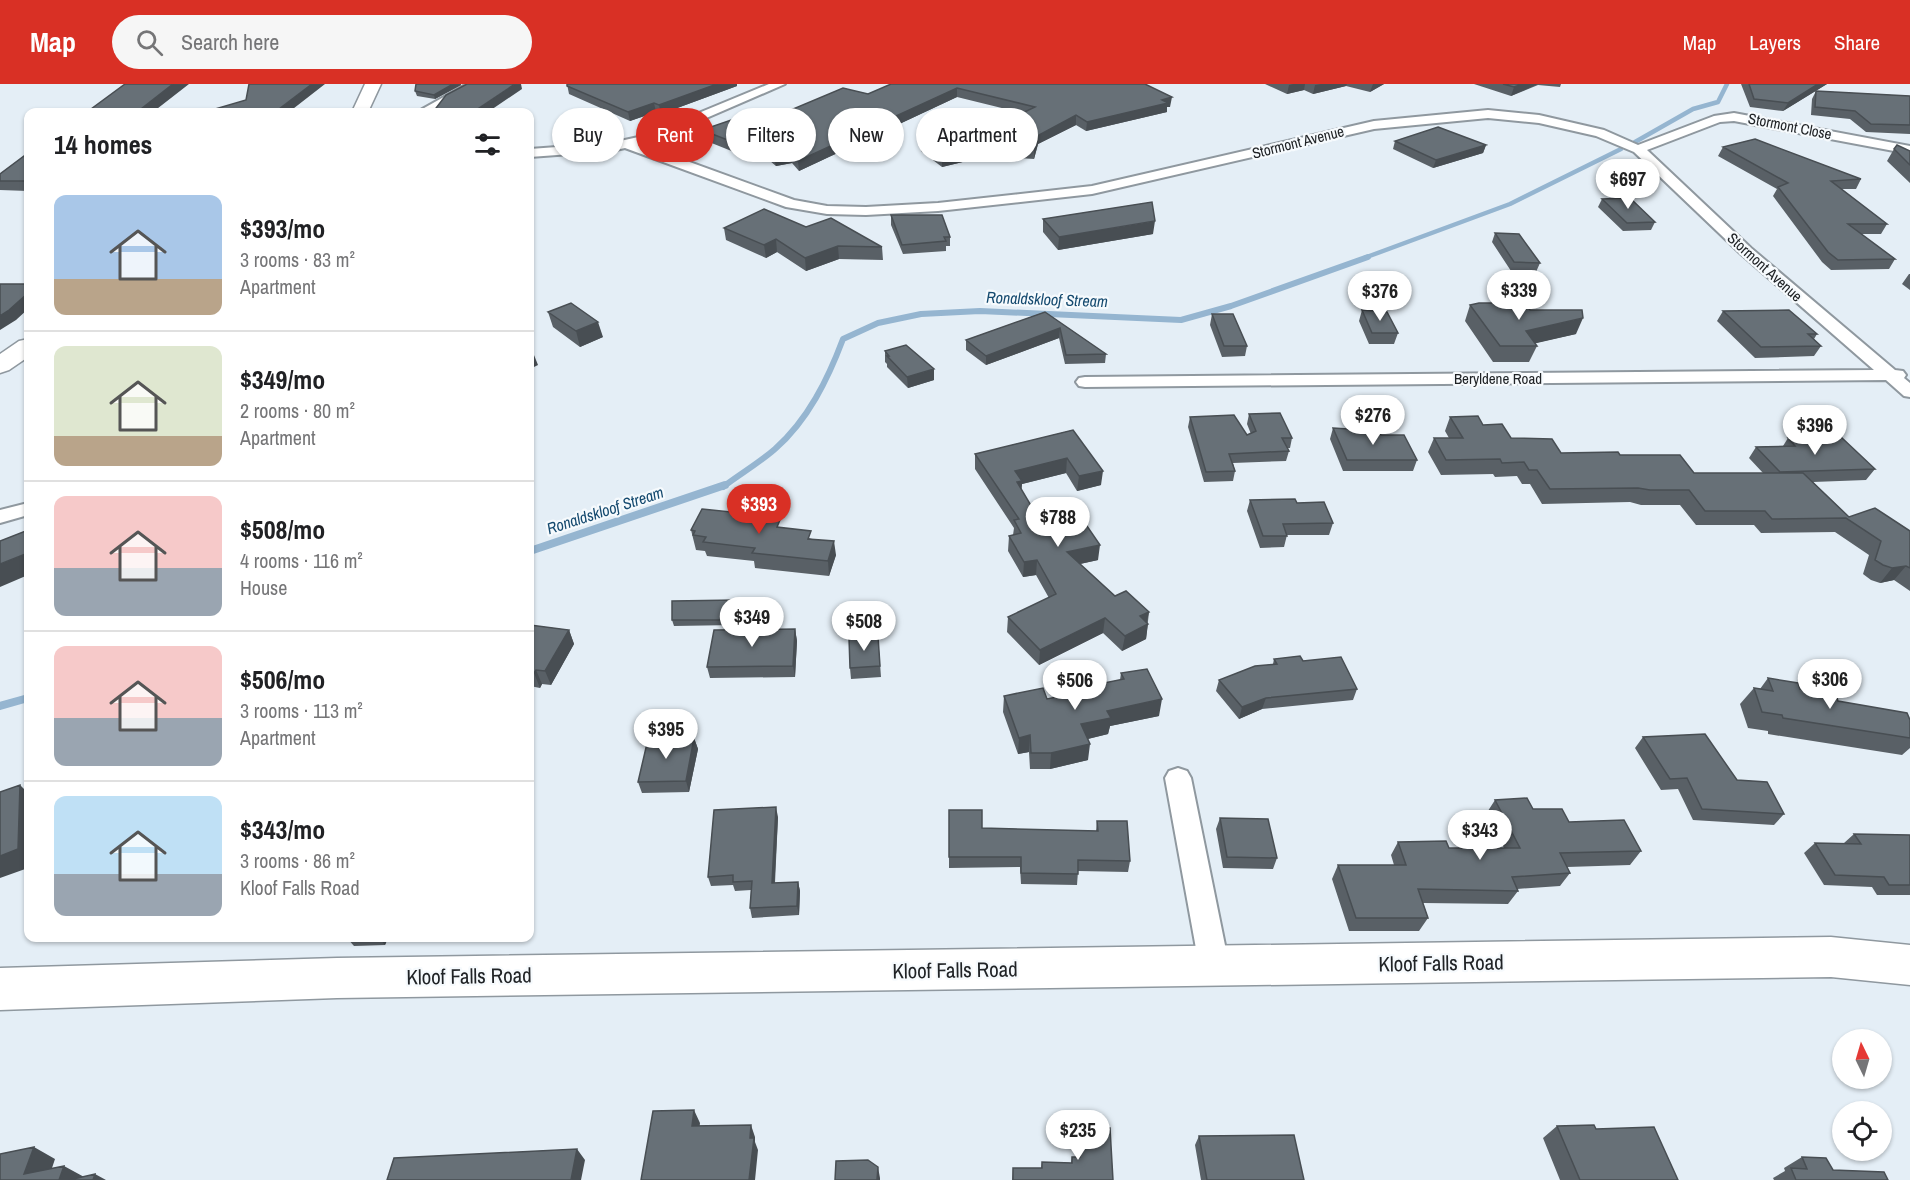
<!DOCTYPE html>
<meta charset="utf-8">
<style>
body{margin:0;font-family:"Archivo Narrow",sans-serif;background:#f6f6f6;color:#202124;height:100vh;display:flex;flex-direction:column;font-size:22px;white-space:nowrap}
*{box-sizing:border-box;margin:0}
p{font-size:20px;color:#757577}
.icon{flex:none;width:33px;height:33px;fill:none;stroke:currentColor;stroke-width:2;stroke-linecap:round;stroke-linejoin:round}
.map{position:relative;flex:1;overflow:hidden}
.panel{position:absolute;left:24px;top:24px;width:510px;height:834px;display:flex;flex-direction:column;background:#fff;border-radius:12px;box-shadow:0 2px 4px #0004}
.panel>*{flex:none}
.hud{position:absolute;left:552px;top:24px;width:570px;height:54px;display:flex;gap:12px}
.needle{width:39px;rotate:355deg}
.fabs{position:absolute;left:1832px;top:945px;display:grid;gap:12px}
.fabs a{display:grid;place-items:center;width:60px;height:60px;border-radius:50%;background:#fff;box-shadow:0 2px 4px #0004;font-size:30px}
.price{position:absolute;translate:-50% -51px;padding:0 14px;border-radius:21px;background:#fff;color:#222;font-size:20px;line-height:39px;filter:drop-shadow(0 2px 3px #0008)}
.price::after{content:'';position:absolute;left:50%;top:36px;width:18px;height:14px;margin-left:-9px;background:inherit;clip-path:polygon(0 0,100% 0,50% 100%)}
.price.selected{background:#d93025;color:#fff}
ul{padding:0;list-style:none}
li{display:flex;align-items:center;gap:18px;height:150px;padding:0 30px}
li+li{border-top:2px solid #e0e0e0}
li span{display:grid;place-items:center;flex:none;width:168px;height:120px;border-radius:12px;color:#555}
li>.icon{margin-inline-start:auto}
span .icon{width:72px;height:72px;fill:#fffc;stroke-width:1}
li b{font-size:26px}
h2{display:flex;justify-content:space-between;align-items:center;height:72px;padding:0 30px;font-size:26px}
.tag{padding:0 21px;border-radius:27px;background:#fff;box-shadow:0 2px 4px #0004;font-size:21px;line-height:54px}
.tag.selected{background:#d93025;color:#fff}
header{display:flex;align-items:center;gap:36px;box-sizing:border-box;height:84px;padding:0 30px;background:#d93025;color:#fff}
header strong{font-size:28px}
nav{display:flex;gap:33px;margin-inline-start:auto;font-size:21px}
.search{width:420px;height:54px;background:#f6f6f6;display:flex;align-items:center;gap:15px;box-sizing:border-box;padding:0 21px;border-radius:33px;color:#757577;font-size:22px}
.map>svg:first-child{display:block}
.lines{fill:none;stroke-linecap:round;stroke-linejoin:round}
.stream-far2{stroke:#95b5d0;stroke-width:4.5}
.stream-far1{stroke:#95b5d0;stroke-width:6}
.stream{stroke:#95b5d0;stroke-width:8}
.minor-casing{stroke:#8f989f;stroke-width:4}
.secondary-casing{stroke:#8f989f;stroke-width:3}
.minor{fill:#fff;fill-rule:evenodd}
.secondary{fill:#fff;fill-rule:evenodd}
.wall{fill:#596066}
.shaded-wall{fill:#484e53}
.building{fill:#677077;stroke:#484e53;stroke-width:1.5}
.labels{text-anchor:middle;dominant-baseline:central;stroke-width:4.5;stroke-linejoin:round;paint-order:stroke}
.far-street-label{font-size:15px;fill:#202326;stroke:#f6fafd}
.far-water-label{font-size:16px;font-style:italic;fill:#154a6f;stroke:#f6fafd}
.near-street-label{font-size:21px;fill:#202326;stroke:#f6fafd}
</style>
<header>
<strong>Map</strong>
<div class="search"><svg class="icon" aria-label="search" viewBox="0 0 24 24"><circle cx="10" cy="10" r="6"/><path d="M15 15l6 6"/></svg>Search here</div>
<nav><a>Map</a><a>Layers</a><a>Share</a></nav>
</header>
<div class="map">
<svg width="1910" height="1096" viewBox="0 0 1910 1096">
<rect width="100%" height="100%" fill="#e4eef6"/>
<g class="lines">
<path class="stream-far2" d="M1635,58l58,-33 25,-7 9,-18
M1364,174l146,-54 111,-55"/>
<path class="stream-far1" d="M723,403c17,-13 36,-24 52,-38 33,-29 53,-70 68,-110l35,-16 43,-9 59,-3 201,9 50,-14 137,-49"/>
<path class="stream" d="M530,467l195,-66
M0,622l28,-8"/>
<defs>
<path id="minor" d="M467,0h14l-50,28h-14z
M769,0h16l-134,58 -11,2 154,56 33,6 39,1 72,-4 154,-17 282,-65 114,-11 51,5 65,15 34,15 76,-29 20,-3 176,33v8l-176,-33 -14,1 -73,28 104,98 144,122 8,1 3,4 -2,3 6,5v14l-6,-1 -18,-16 -801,7 -6,-1 -3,-4 3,-4 6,-1 789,-7 -133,-116 -107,-102 -38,-16 -57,-13 -51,-5 -114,11 -282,65 -154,17 -72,4 -39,-1 -41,-7 -161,-59 -14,3 -81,6v-8l81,-6 32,-7z
M28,419v12l-28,8v-13z
M1178,684l9,3 4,7 38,187 -5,10 -10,4 -10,-4 -5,-10 -34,-187 4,-7z"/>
<path id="secondary" d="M365,0h16l-13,28h-16z
M28,255v18l-19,13 -9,3v-19l19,-13z
M1831,853l79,8v40l-79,-8 -1494,21 -337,12v-42l337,-10z"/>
</defs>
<use href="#minor" class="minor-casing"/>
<use href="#secondary" class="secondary-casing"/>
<use href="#minor" class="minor"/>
<use href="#secondary" class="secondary"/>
</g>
<path class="wall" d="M567,0h170v2l-76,28 -5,-2 -26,9 -61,-27z
M891,0h254l25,23h-3v5l-81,19 -10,-6 -38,19 -4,15 -16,-1 -6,-8 -70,17 -21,-16 -1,-10 40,2 62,-30 -65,-16 -158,74 -7,-8 -16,3 -12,-10 -10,4 -50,-20 -2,-10 41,-10 36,-5 89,-21z
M1265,0h119l-14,8 -24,-6 -33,8 -9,-4 -17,4z
M1474,0h87l-1,3 -22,-2 -27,11z
M1741,0h86l-44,27 -33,-4z
M461,1l-26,14 -18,-3 -2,-5z
M1816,7l94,5v38l-44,-2 -16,-13 -39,-4 1,-16z
M1395,57l91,4 -3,8 -50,15 -40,-19z
M1723,63l138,32 -5,10h-15l46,35 -6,10h-20l34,25 -6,10 -58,1 -9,-8 -49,-66 4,-7 -59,-33z
M1894,65l16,2v32l-23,-22z
M28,69v38l-28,-1v-16z
M1602,115l53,23 -4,8 -28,1 -25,-24z
M891,131l59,22v9h-4v5l-43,3 -12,-29z
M1043,135l110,15 -95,16 -15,-18z
M806,143l76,20 1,13 -44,-1 -33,12 -29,-19 -11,6 -40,-18 -2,-12z
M1495,149l45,30 -4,9 -25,-1 -19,-29z
M1909,190h1v16l-8,-6z
M1470,221l60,5 46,24 -41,9 2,3 -8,16h-36l-28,-41z
M1362,226l36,23 -4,11h-25l-10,-23z
M1723,227l94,23 -3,5 7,7 -7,10 -59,2 -38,-37z
M548,228l55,25 -23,10 -27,-20z
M1045,228l61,42 -1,9 -40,1 -6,-26 -73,27 -20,-15v-10z
M1212,230l35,32 -2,10 -23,1 -12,-32z
M885,267l49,29 -26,8 -21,-21v-3l-2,-2z
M1249,330l43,24 -2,10h-3l2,3 -3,10 -53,2 2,8 -2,10 -29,1 -16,-55 2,-10 57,18 4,-1 -4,-10z
M1450,333l33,8 28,13 50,15 59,2 74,18h69l-14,-15 7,-11 27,-1 5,-8 87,31 -9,11 -53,2 36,35 61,14v60l-16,-11 -14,3 -9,-3 -8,-6 6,-19 -34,-23 -74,1 -7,-8h-58l-16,-20h-39l-11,-3 -88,2 -12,-20h-8l-5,-8 -22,1 -2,-3 -52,1 -13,-23 6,-14h15l-4,-7z
M1333,344l48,7 36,25 -4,11h-70l-13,-32z
M1073,346l28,55 -24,6 -11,-18 -44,11 -1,5 15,27 10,15 52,29 -18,4 35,32 34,16 -3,27 -24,12 -19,-18 -64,32 -32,-33 1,-15 41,-19 -13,-23 -13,2 -15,-26 1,-15 4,-1 1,-7 -39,-59v-15z
M1250,416l83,23 -4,12h-42l-3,12 -24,1 -13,-37z
M761,431v3l20,10 31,11 24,16 -7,21 -74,-8 -1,-7 -47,-5 -2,-5 -9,-1 -5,-20z
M737,516l1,6 -3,19 -61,1 -2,-6z
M530,541l39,5 5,14 -23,41 -9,-1 -2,4 -10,-2z
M795,545l2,12 -2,36 -85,1 -3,-11z
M878,552l3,41 -30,2 -1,-11z
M1274,575l29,2 54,28 -4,11 -91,9 -23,10 -23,-28 3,-11 54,-16z
M1121,589l38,43 -49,10 -2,8 -20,5v21l-38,9h-20l-1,-17 -11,2 -15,-42 1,-16 43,3 46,-9 1,-5 26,-5z
M1768,594l70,23 72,19v28l-8,7 -134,-21v-3l-20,-3 -8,-24 14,-16 6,1z
M1643,653l94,43 47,34 -10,11 -81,-5 -15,-31 -17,1 -26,-42z
M694,654l4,11 -9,43 -47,1 -4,-11z
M1495,716l38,9 36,13 72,29 -11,14 -63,2 3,6 -10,13 -43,3 1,2 -10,13 -85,-1 5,15 -9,13h-70l-17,-52 6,-14h56l-3,-10 7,-13 51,6h55l-18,-34z
M949,726l33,18 114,3 1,-10 33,40 -2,11 -50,-1 -1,14 -56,-1 -1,-17 -71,1z
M778,733l-3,66 23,-1 2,9 -1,24 -47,3 -2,-10 1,-18 -16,1 -2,-6 -22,1 -3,-9z
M1220,734l57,40 -4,11 -50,-1 -7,-39z
M1854,750l56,1v60h-33l-5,-8 -48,-2 -20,-32 11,-10h29z
M347,854h41l-3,7 -31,1z
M1557,1042l39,3 82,51h-118l-17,-42z
M1079,1043l34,53h-101l1,-12h28l1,-6 29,1 1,-6h5l-1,-18z
M1199,1052l105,44h-103l-6,-35z
M1802,1073l31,13 55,10h-114l-1,-2 12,-7 -1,-3z"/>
<path class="shaded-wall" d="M173,0h16l-36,28h-16z
M312,0h13l-36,28h-14z
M453,0h8v1l-26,14 -1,-4z
M515,0h6l1,5 -34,23h-15z
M717,0h20v2l-76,28 -2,-9z
M1293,0h12l-1,6 -17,4 2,-9z
M1321,0h26l-1,2 -33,8 2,-9z
M1373,0h11l-14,8z
M1522,0h16l-27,12 3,-9z
M1818,0h9l-44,27 5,-8z
M957,4v9l-158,74 -1,-10z
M1172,13l-2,10h-3v5l-81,19 1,-9z
M654,19l2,9 -26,9 -2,-9z
M1076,31v10l-38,19 -4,15v-9l5,-15z
M1012,57v9l-70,17v-10z
M1486,61l-3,8 -50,15 3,-8z
M763,62l1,10 -10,4 -1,-10z
M791,69l1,10 -16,3 -2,-9z
M1155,137l-2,13 -95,16 1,-13z
M776,155l1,13 -11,6 -2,-13z
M838,162l1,13 -33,12 -1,-13z
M28,209v16l-12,11 -16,10v-14z
M1583,234l-7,16 -52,12 2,-15z
M598,238l5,15 -23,10 -4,-16z
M1060,244l-1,10 -73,27v-9z
M532,266l6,15 -8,4v-18z
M934,285v11l-26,8 -1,-11z
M1067,374l-1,15 -44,11 -1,12 -6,-25z
M1103,387l-2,14 -24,6 2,-15z
M834,457l2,14 -7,21 -1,-15z
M1100,461l-2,15 -32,7 1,-15z
M28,469v22l-28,12v-23z
M1037,476l-1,15 -13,2 1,-15z
M1906,482l-12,14 -14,3 12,-15z
M737,516l1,6 -3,19 -1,-5z
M1149,528l-3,13 2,-1 -2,15 -24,12 3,-15 15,-20z
M1105,534l-2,15 -64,32 1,-15z
M795,545l2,12 -2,36 -2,-11z
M569,546l5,14 -23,41 -6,-14z
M536,586l6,14 -2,4 -6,-15z
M1266,614l-4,11 -23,10 3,-12z
M1162,615l-3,17 -49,10 -2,8 -29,7 2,-17 26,-13z
M1030,651l-1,17 -11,2 1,-16z
M694,654l4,11 -9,43 -3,-11z
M1090,660l-2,16 -38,9 1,-16z
M20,701l8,8v75l-28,10v-22z
M776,723l2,10 -4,75 -2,-9z
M798,798l2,9 -1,24 -2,-9z
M379,854h9l-3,7z
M694,1026l6,13 -2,16 -6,-13z
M751,1041l4,12v5l3,8 -3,30h-6l1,-42z
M34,1063l21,12 -7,21 -24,-6z
M577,1065l8,11 -4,20h-10z
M64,1082l22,12 -1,2h-26z
M878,1083l2,11v2h-3z
M95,1090l11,6h-13z"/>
<path class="building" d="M125,0h48l-36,28h-50z
M249,0h63l-37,28h-70l41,-12z
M416,0h37l-19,11 -19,-4z
M467,0h48l-42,28h-40l13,-17z
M567,0h150l-58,21 -5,-2 -26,9 -61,-26z
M891,0h254l27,13 -10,3 6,3 -81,19 -11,-7 -37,20 -5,15 -15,-2 -7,-7 -70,16 -22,-16 29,-6 11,8 75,-36 -78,-19 -159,73 -7,-8 -17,4 -11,-11 -10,4 -51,-20 35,-12 6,2 27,-9 9,4 64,-27 25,6z
M1503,0h19l-8,3z
M1749,0h69l-30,19 -34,-4z
M1816,7l94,5v29l-39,-1 -16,-13 -40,-4z
M1438,43l48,18 -50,15 -41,-19z
M1755,55l106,40 -30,2 56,43h-39l47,35 -57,1 -10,-8 -50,-65 10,-4 -65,-36z
M1897,61l13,6v14l-16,-16z
M28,69v28h-28v-7z
M1630,114l25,24 -28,1 -25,-24z
M1152,118l3,19 -96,16 -16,-18z
M764,125l42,18 25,-9 51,29 -44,-1 -33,12 -29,-19 -12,6 -40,-17z
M891,131h51l8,22h-6l2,4 -44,4z
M1495,149l24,1 21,29 -26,-1z
M0,200h28v9l-19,17 -9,6z
M571,219l27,19 -22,9 -28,-19z
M1479,219h46l5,7h52l1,8 -57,13 11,15h-37l-30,-41z
M1362,226l25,2 11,21h-26z
M1789,226l28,24h-9l13,12 -60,1 -38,-36z
M1045,228l61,42 -40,1 -6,-27 -74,28 -20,-16z
M1212,230h21l14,32h-23z
M906,261l28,24 -27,8 -20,-21h2l-4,-5z
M1280,329l12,25h-10l7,13 -60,3 6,17 -29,1 -16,-55 44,-2 13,20 9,-4 -7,-17z
M1478,332l5,9 19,-1 9,14 41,1 9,14 57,-1 2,3h60l14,18h109l46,44 26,-9 35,23v37l-4,-2 -14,2 -9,-3 -8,-5 6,-19 -35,-23 -74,1 -7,-8h-60l-16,-21h-39l-12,-2 -88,1 -13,-19h-8l-5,-8 -22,1 -2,-4 -54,1 -12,-22h29l-13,-21z
M1333,344l46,3 2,4h23l13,25h-70z
M1073,346l30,41 -24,5 -12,-18 -52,13 7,10 -5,1 19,32 -3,2 4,-1 9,16 39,-8 15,22 -33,7 48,44 11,-5 23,21 -9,4 8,8 -23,12 -20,-18 -65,32 -32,-33 48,-23 -19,-34 -13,2 -15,-26 12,-3 -7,-13 5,-1 -44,-65z
M1841,353l34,32 -95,3 -24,-25 39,-1 -7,-8z
M1295,415l2,4 27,-1 9,21 -50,1 4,12h-24l-13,-36z
M702,425l59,6 -2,3 21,2 -3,7 34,4 -3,8 26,2 -6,20 -76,-8 3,-5 -52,-6 3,-5 -13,-2 2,-4 -4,-1z
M28,446v23l-28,11v-23z
M737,516l-3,20h-62v-19z
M530,541l39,5 -24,41 -9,-1 -2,3 -4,-1z
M795,545l-2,37 -86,1 7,-37z
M878,552l2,30 -30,2 -1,-30z
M1300,572l3,5 38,-4 16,32 -91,9 -24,9 -23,-27 36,-14 22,-2 -3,-5z
M1147,585l15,30 -55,12 4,7 -30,6 9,20 -39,9h-20l-1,-18 -11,3 -15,-42 39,-8 4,11 49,-10 -2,-4 30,-6 -3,-6z
M1768,594l30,5 2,6 36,6 2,6 69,12 3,7v18l-127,-20 -1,-3 -20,-3 -8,-24 19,3z
M1705,650l32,46 30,2 17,32 -82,-5 -15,-31 -17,1 -27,-42z
M694,654l-8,43 -48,1 10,-43z
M20,701l-2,64 -18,7v-64z
M1527,714l6,11h29l7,13 55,-2 17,31 -81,2 10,20 -58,4 6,14 -100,-2 10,29h-72l-18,-53h68l-8,-23 48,-1 3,7h71l-25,-48z
M776,723l-4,76 26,-1 -1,24 -47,2 2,-27 -19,1v-7l-25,2 6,-67z
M949,726h33v18l116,3 -1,-10h30l3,40 -52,-1v14l-57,-1v-16h-72z
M1220,734l48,1 9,39 -50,-1z
M1854,750l56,1v50h-21l-5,-8 -49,-2 -20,-32 46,1z
M694,1026l-2,16 59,-1 -1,13h4l-5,42h-108l12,-69z
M1594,1041l2,4 58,-2 24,53h-98l-23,-54z
M1079,1043l31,1 3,52h-100v-12h29v-6l30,1v-6h8z
M1294,1051l10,45h-97l-8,-44z
M34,1063l-10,27 40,-8 -5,14h-59v-26z
M577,1065l-6,31h-184l7,-22z
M1802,1073l24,1 7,12 51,2 4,8h-92l-5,-12 16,1z
M868,1076l10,7 -1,13h-42l1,-19z
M95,1090l-2,6h-24z"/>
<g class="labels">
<g class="far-street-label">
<text transform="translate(1790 42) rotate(11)">Stormont Close</text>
<text transform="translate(1298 58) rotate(-14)">Stormont Avenue</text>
<text transform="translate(1765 183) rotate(42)">Stormont Avenue</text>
<text x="1498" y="294">Beryldene Road</text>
</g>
<g class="far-water-label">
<text transform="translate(1047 215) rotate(2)">Ronaldskloof Stream</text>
<text transform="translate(605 426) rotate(-18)">Ronaldskloof Stream</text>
</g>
<g class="near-street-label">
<text transform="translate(1441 879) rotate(-1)">Kloof Falls Road</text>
<text transform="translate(955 886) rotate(-1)">Kloof Falls Road</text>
<text transform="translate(469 892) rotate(-1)">Kloof Falls Road</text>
</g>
</g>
</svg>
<div class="fabs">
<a><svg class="needle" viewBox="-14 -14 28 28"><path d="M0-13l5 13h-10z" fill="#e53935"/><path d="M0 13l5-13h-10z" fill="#757577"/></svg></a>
<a><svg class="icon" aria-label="locate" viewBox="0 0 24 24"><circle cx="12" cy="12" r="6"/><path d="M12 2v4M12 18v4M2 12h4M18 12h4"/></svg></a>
</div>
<b class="price" style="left:1628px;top:126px">$697</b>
<b class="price" style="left:1519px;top:237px">$339</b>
<b class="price" style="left:1380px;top:238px">$376</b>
<b class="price" style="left:1373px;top:362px">$276</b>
<b class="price" style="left:1815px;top:372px">$396</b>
<b class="price selected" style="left:759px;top:451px">$393</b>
<b class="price" style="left:1058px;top:464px">$788</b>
<b class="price" style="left:752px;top:564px">$349</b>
<b class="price" style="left:864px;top:568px">$508</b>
<b class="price" style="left:1830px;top:626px">$306</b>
<b class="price" style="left:1075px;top:627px">$506</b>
<b class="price" style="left:666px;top:676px">$395</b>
<b class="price" style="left:1480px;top:777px">$343</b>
<b class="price" style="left:1078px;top:1077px">$235</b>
<div class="hud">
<a class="tag">Buy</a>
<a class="tag selected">Rent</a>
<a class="tag">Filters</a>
<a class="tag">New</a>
<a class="tag">Apartment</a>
</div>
<section class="panel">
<h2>14 homes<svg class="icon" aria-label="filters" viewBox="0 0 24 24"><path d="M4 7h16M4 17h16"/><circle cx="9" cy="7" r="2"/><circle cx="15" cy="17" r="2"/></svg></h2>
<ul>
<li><span style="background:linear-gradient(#a9c7e8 70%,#b9a48a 0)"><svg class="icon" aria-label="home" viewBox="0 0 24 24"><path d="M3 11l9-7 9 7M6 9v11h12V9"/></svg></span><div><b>$393/mo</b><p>3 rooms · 83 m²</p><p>Apartment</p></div></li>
<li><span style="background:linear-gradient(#dfe7d0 75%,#b9a48a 0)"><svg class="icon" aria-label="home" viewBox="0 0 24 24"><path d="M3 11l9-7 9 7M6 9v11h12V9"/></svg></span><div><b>$349/mo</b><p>2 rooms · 80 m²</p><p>Apartment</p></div></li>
<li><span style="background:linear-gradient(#f6c9c9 60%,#9aa5b1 0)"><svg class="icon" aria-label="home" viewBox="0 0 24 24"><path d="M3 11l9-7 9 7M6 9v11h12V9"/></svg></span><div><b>$508/mo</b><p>4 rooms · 116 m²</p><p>House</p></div></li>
<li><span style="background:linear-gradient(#f6c9c9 60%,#9aa5b1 0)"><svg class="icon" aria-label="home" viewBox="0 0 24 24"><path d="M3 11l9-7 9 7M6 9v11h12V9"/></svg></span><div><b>$506/mo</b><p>3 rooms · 113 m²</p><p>Apartment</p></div></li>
<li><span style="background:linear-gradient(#bfe0f5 65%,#9aa5b1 0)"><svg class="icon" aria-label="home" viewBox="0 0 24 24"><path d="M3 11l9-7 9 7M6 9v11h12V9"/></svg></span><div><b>$343/mo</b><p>3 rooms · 86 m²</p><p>Kloof Falls Road</p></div></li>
</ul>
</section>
</div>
